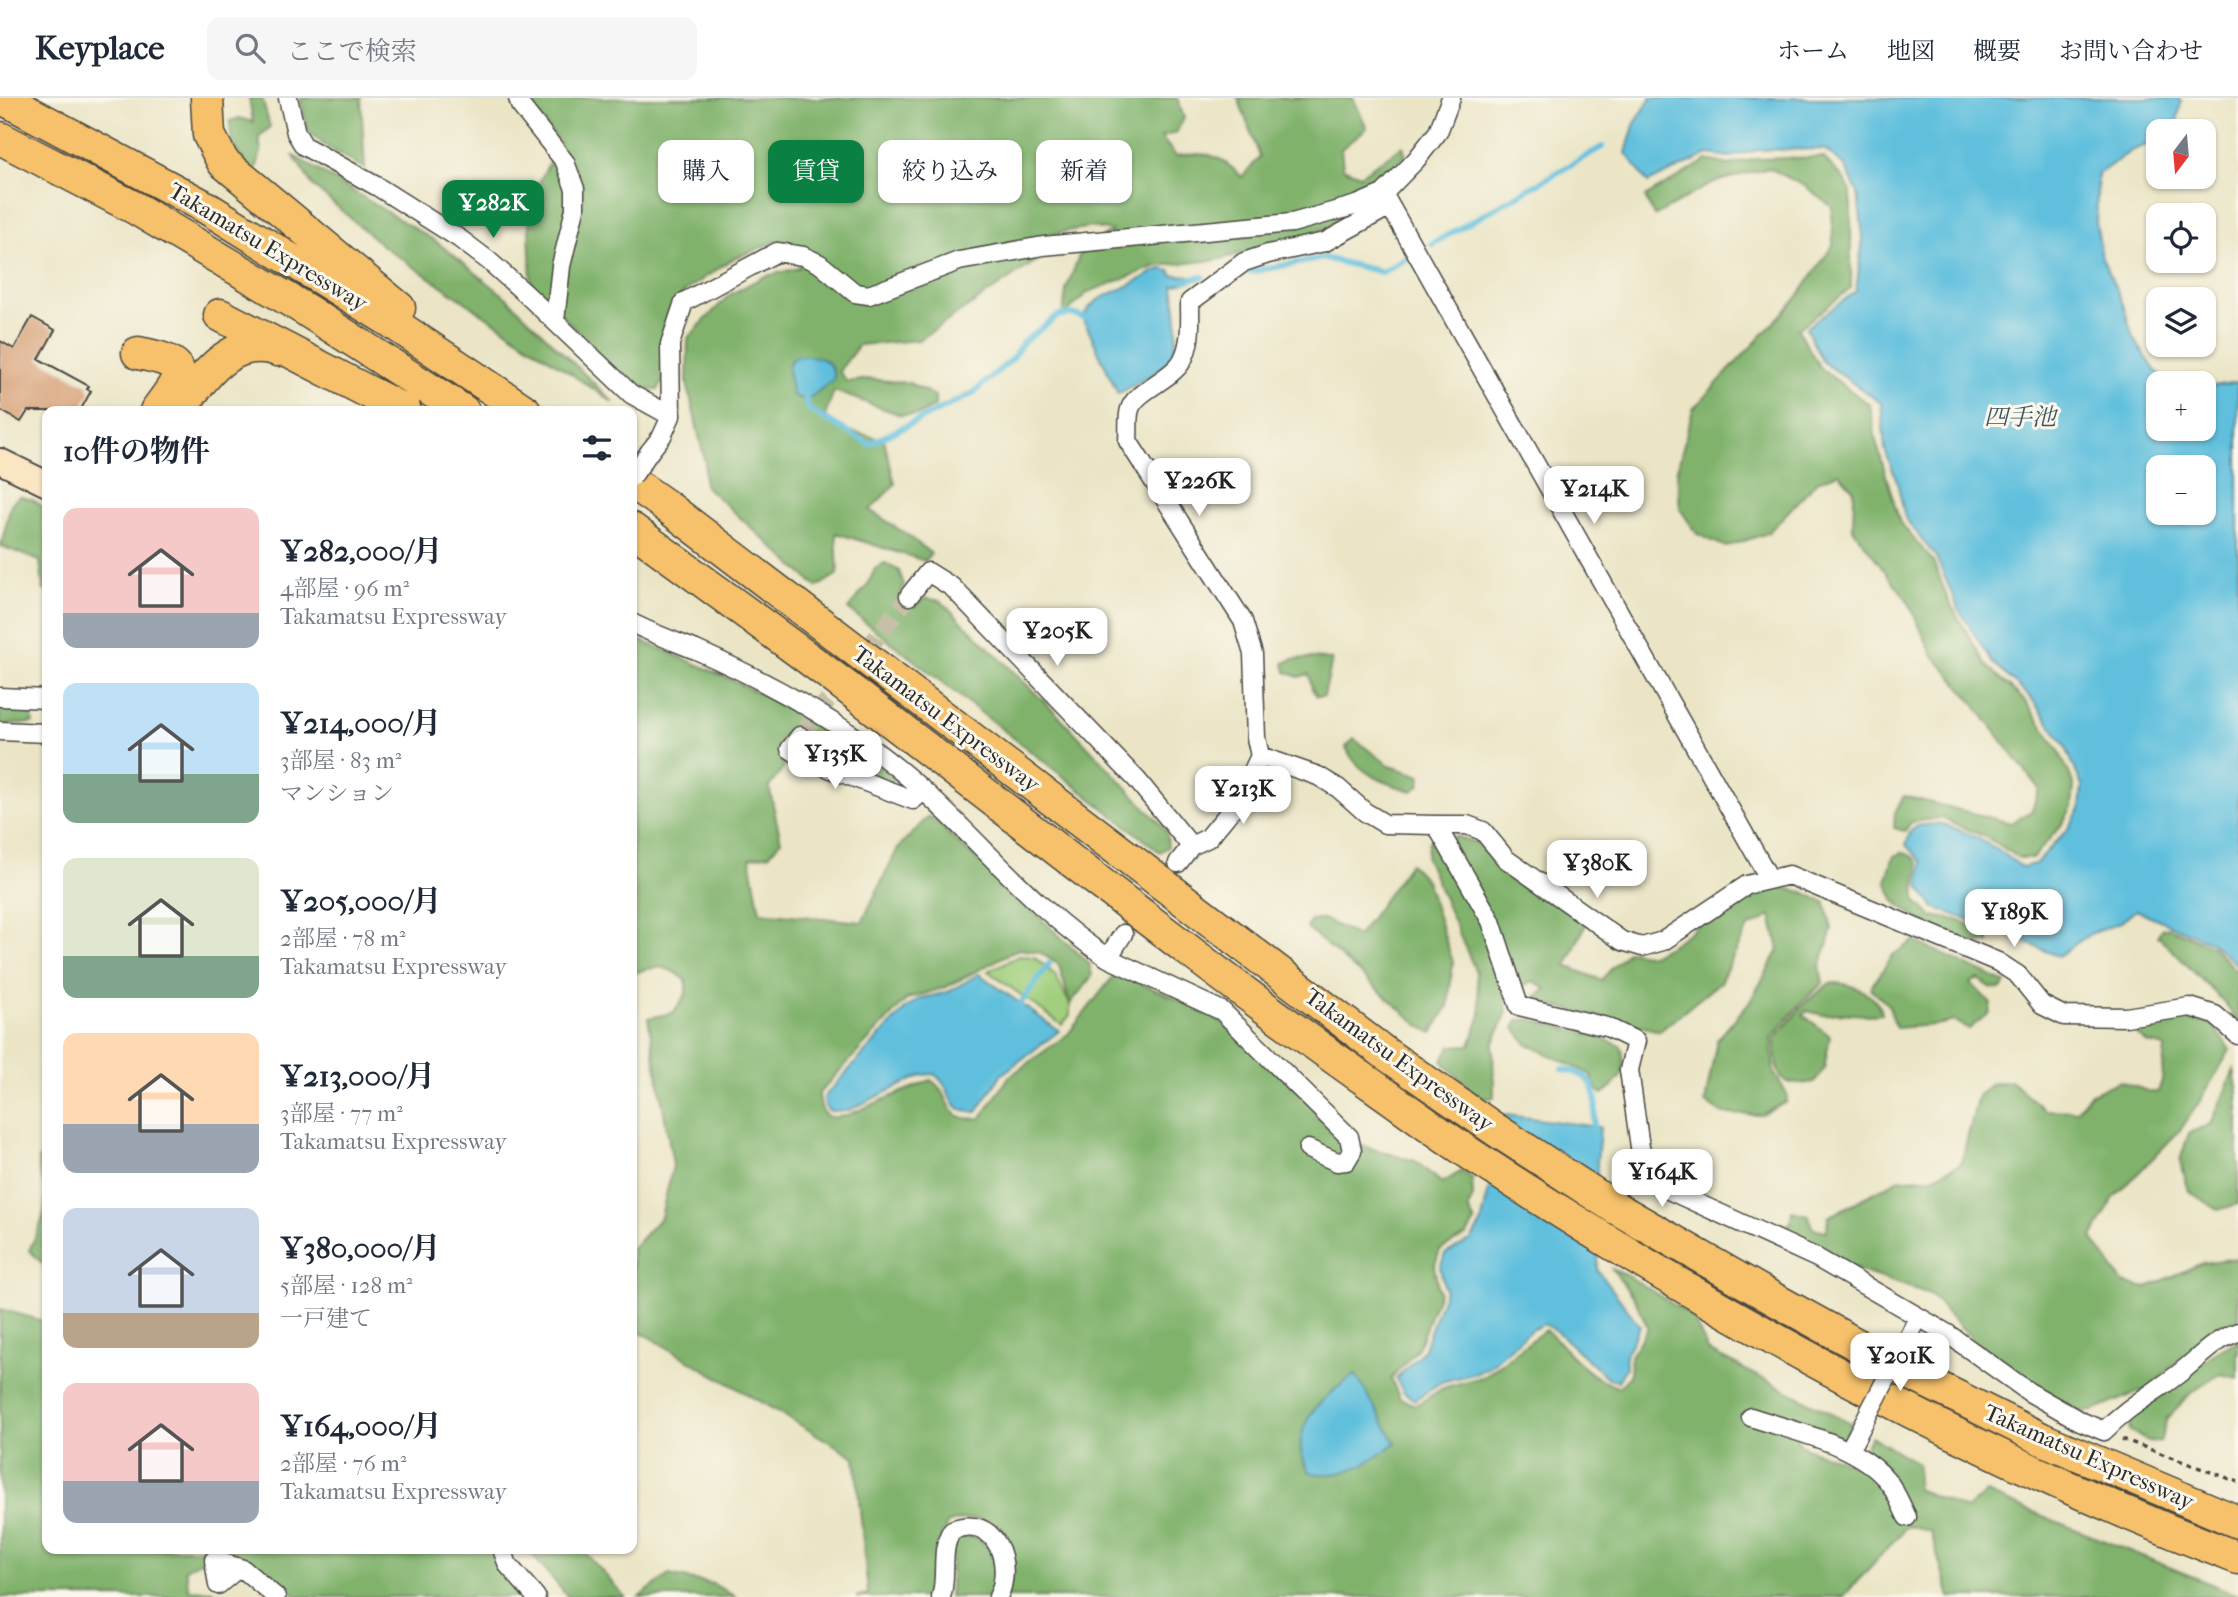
<!DOCTYPE html>
<html lang="ja">
<meta charset="utf-8">
<style>
body{margin:0;font-family:"IM FELL French Canon","Noto Serif JP",serif;background:#f6f6f7;color:#1f2937;height:100vh;display:flex;flex-direction:column;font-size:26px;white-space:nowrap}
*{box-sizing:border-box;margin:0}
p{font-size:23px;color:#747a83}
.icon{flex:none;width:38px;height:38px;fill:none;stroke:currentColor;stroke-width:2;stroke-linecap:round;stroke-linejoin:round}
.map{position:relative;flex:1;overflow:hidden}
.side{position:absolute;left:42px;top:308px;width:595px;height:1148px;display:flex;flex-direction:column;background:#fff;border-radius:14px;box-shadow:0 2px 5px #0004}
.side>*{flex:none}
.hud{position:absolute;left:658px;top:42px;width:665px;height:63px;display:flex;gap:14px}
.needle{width:46px;rotate:196deg}
.controls{position:absolute;left:2146px;top:21px;display:grid;gap:14px}
.controls a{display:grid;place-items:center;width:70px;height:70px;border-radius:14px;background:#fff;box-shadow:0 2px 5px #0004;font-size:35px}
.price{position:absolute;translate:-50% -60px;padding:0 16px;border-radius:14px;background:#fff;color:#222;font-size:23px;line-height:46px;filter:drop-shadow(0 2px 4px #0008)}
.price::after{content:'';position:absolute;left:50%;top:42px;width:21px;height:16px;margin-left:-10px;background:inherit;clip-path:polygon(0 0,100% 0,50% 100%)}
.price.selected{background:#0b8043;color:#fff}
ul{padding:0;list-style:none}
li{display:flex;align-items:center;gap:21px;height:175px;padding:0 21px}
li span{display:grid;place-items:center;flex:none;width:196px;height:140px;border-radius:14px;color:#555}
li>.icon{margin-inline-start:auto}
span .icon{width:84px;height:84px;fill:#fffc;stroke-width:1}
li b{font-size:30px}
h2{display:flex;justify-content:space-between;align-items:center;height:84px;padding:0 21px;font-size:30px}
.tag{padding:0 24px;border-radius:14px;background:#fff;box-shadow:0 2px 5px #0004;font-size:24px;line-height:63px}
.tag.selected{background:#0b8043;color:#fff}
header{display:flex;align-items:center;gap:42px;box-sizing:border-box;height:98px;padding:0 35px;background:#fff;border-bottom:2px solid #e0e1e3}
header strong{font-size:33px}
nav{display:flex;gap:38px;margin-inline-start:auto;font-size:24px}
.search{width:490px;height:63px;background:#f6f6f7;display:flex;align-items:center;gap:18px;box-sizing:border-box;padding:0 24px;border-radius:14px;color:#747a83;font-size:26px}
.map>svg:first-child{display:block}
.green{fill:#a1cf7d;stroke:#667d54;stroke-width:2}
.forest{fill:#80b26c;stroke:#566e4c;stroke-width:2}
.water{fill:#5fbfdd;stroke:#457584;stroke-width:2;fill-rule:evenodd}
.lines{fill:none;stroke-linecap:round;stroke-linejoin:round}
.stream{stroke:#5fbfdd;stroke-width:6}
.building{fill:#d69c72}
.street-tunnel{stroke:#c5c0a7;stroke-width:18;stroke-dasharray:18 9;stroke-linecap:butt}
.street-casing{stroke:#484742;stroke-width:21}
.secondary-casing{stroke:#484742;stroke-width:28}
.highway-casing{stroke:#484742;stroke-width:35}
.path{stroke:#484742;stroke-width:3.5;stroke-dasharray:5 5;stroke-linecap:butt}
.street{stroke:#fff;stroke-width:18}
.secondary{stroke:#fbe6c4;stroke-width:24}
.highway{stroke:#f6c16b;stroke-width:32}
.street-bridge-casing{stroke:#484742;stroke-width:21;stroke-linecap:butt}
.street-bridge{stroke:#fff;stroke-width:18}
.labels{text-anchor:middle;dominant-baseline:central;stroke-width:6;stroke-linejoin:round;paint-order:stroke}
.street-label{font-size:23px;fill:#2b2b2b;stroke:#fbf7ec}
.water-label{font-size:24px;font-style:italic;fill:#3b5760;stroke:#fbf7ec}
</style>
<header>
<strong>Keyplace</strong>
<div class="search"><svg class="icon" aria-label="search" viewBox="0 0 24 24"><circle cx="10" cy="10" r="6"/><path d="M15 15l6 6"/></svg>ここで検索</div>
<nav><a>ホーム</a><a>地図</a><a>概要</a><a>お問い合わせ</a></nav>
</header>
<div class="map">
<svg width="2238" height="1499" viewBox="0 0 2238 1499">
<rect width="100%" height="100%" fill="#fbf7ec"/>
<filter id="ink" filterUnits="userSpaceOnUse"><feTurbulence type="fractalNoise" baseFrequency=".0143" numOctaves="2"/><feDisplacementMap in="SourceGraphic" scale="14" xChannelSelector="R" yChannelSelector="G"/><feConvolveMatrix kernelMatrix="1 2 1 2 8 2 1 2 1" color-interpolation-filters="sRGB"/></filter>
<filter id="wash" filterUnits="userSpaceOnUse"><feTurbulence type="fractalNoise" baseFrequency=".00686" numOctaves="4" result="noise"/><feDisplacementMap in="SourceGraphic" scale="28" xChannelSelector="R" yChannelSelector="G"/><feGaussianBlur stdDeviation="1.57" result="paint"/><feColorMatrix in="noise" values="0 0 0 0 0 0 0 0 0 0 0 0 0 0 0 0 0 1.4 0 .05"/><feComposite in="paint" operator="in"/></filter>
<g filter="url(#wash)">
<rect width="100%" height="100%" fill="#ebe5c6"/>
<path class="green" d="M1019,858l15,1 21,18 15,29v11l-8,10 -74,-54z"/>
<path class="forest" d="M249,0h13l8,29 -11,10 2,15 -6,21c-15,-15 -26,-29 -25,-52l9,-3 14,4z
M300,0h61l4,71 -41,-24 -16,-14z
M528,0h649l7,20 -8,15 -15,4 15,19c32,-5 43,-2 66,21l18,-20 -22,-59h115l14,30 -26,21 2,19 17,7 43,-29 3,10 -44,34 -20,31 -39,16 -86,23 -60,6 -69,26 -25,24 3,-26 15,-39 31,-20 -21,-4 -35,6 -14,24 -123,83 -60,5 -20,26 8,11 23,-3 39,4 26,13v10l-17,9h-17l-67,-24 -9,25 21,14 38,10 11,44 -25,26 39,26 22,18 -6,7 -89,-28 2,41 -21,13 -113,-102 1,-23 -18,-79 1,-45 41,-43 34,-18 35,-9 11,-15 -30,-13 -48,20 -47,32 -12,16 -10,34 4,33 -8,15h-14l-24,-16 -89,-90 -2,-59 11,-45 20,-37 -31,-40z
M293,57l144,87 70,56 107,105 -231,-157 -70,-60z
M1823,59l19,20 9,14v97l-53,41 22,39 50,37 6,36 24,82 33,38 16,41 37,63 39,36 33,48 16,35 -2,23 -12,20 -27,31h-14l-31,-20 -47,-20 -30,4 -6,9 -11,-3 1,-16 9,-16 107,27 20,-11 8,-23 -74,-97 -33,-38 -24,-53 -55,-72 1,-39 -15,-17 -22,8 -49,52 -42,14 -29,-13 -17,-25 -3,-39 16,-61 103,-110 37,-54 -1,-38 -27,-21 -36,-18 -55,14 -60,34 -9,-19 62,-37 22,5 26,-6z
M19,398l14,4 14,10v82l-4,-3 -3,-28 -39,-15 10,-42z
M885,465l14,8 5,14 -3,8 13,14 11,-9 16,3 122,119 99,105 5,9 1,13 -8,5 -312,-243 19,-23 8,-17z
M632,539c69,28 138,58 202,98 21,13 41,29 61,44l-4,5 -88,-35 4,-7 -14,-12 -10,19 1,18 -15,20 12,54 -11,13 -20,4 10,54 102,10 36,-74 31,-32 160,147 3,13 -22,28 -11,-39 -20,-13 -21,-3 -72,38 -39,12 -88,94c1,21 5,27 26,23l86,-36c24,16 10,43 50,38l28,-41 59,-43 48,-61 81,34 31,20 130,118 57,16 27,22 20,-12 10,7 1,19 -5,11 7,14 -9,14 -26,14 -6,17 5,25 -21,56 -27,31 9,20 16,6 27,-17 42,-12 60,-46c9,5 13,12 20,19 14,15 34,33 53,38 13,-9 14,-16 12,-31l18,-28 -12,-27 -24,-32 16,7 65,41 15,34 143,72 -8,18 -42,-14 -4,14 11,8 48,16 15,-29 47,28 -2,25 50,20 20,-16 252,102v2h-288l-20,-66 -23,-5 -64,71h-837c2,-9 5,-18 5,-27 3,-40 -28,-61 -64,-46l-11,24v42l-3,7h-77l12,-3 -13,-137 -223,-130v-78l29,-32 12,-52 -25,-147 25,-5 13,-19v-14c-21,-16 -30,-15 -54,-6z
M1312,560l20,2 -8,36h-7l-5,-7 -3,-15 -10,3 -13,-5 -2,-9 9,-4z
M0,603l30,2 3,20 -33,2z
M1354,641l36,27 31,10 -2,10 -7,5c-26,-7 -56,-18 -66,-44z
M1455,738l20,6 111,82 -20,42 35,14 27,-29 24,4 22,-12 76,-54 29,-2 24,5 23,11 6,27 -12,37 3,16 -19,17 -33,38 3,35 13,21 -1,8 -25,13 -38,-1 -18,-12 12,-62 34,-40 28,-50 -8,-34 -23,12 -28,54 -60,49 -119,-28 -8,-4 13,-10 -13,-8 -13,6 -70,-147z
M1436,741l47,80 21,61 3,32 -14,33 1,52 -8,2 -11,-5 -33,-33 9,-15 19,-1 11,-30 -5,-43 -50,-114 3,-17z
M1903,754c20,9 16,14 13,32 -1,5 0,12 0,17l15,15 26,4 31,12 1,10 -19,1 -49,-21 -26,-21 -9,-20 8,-25z
M1410,765l16,17 27,82 -5,44 -16,27 -12,-7 -113,-98 4,-8h14l33,16z
M2168,829l44,19 26,27v50l-13,-20 -67,-67 3,-7z
M1914,843l92,42 -5,6 -9,-1 -14,-9 -7,4 20,21 -2,9 -20,16 -14,-8 -20,4 -39,3 -7,-22 -19,-18 23,-33z
M1830,885c19,-1 47,10 52,31l-16,1 -28,-2 -15,2 -16,-4 -4,4 27,21 -6,33 -10,13c-40,8 -37,-11 -40,-43l32,-37z
M1529,921l68,17 24,10c7,25 1,34 -19,48l-5,-5 -7,-15 -63,-30 -13,-16 5,-8z
M2180,921l32,5 18,26 -30,51 -19,28 -68,70 -21,39 31,45 23,5 56,-25 36,-5v65l-58,35 -31,30 -56,23 -19,1 -59,-37 -42,-35 -43,-46 -76,-25 -24,-15 -90,-36 50,7 2,-14 17,4 3,13 15,3 1,-14 72,-38 30,-1 31,-14 17,-68 12,-12 21,-3 34,29 31,1 15,-18 29,-12 30,11h8l4,-12 3,-33 -17,-4 -12,-9 13,-14z
M2234,972l4,23v111l-20,6 -29,-19 -9,-31 9,-27 22,-9z
M44,1058l3,2v110l-18,-18c9,-18 19,-37 16,-59 -1,-12 -8,-18 -7,-32z
M0,1211l47,13v227h448l5,17 24,31h-226l-45,-31 -40,-12 -28,15 4,21 23,1 8,6h-220z
M2238,1242v38l-18,-4 -29,19 -24,25 -7,24 -13,-1 -18,-11 2,-12 81,-63z
M963,1439h16c15,15 26,43 8,60h-38l4,-57z
M527,1451h55l43,48h-57z
M669,1477l44,9 23,13h-97z"/>
<path class="water" d="M1651,0h527l3,4 -6,29h-17v9l-27,11 -33,23 -2,49 6,35 21,46 10,33 22,33 13,11 20,2h-30v46h45v-44l9,1 26,-4v584l-27,-24 -75,-32 -15,12 -31,12 -32,22 -64,-27 -61,-22 -14,-21 3,-24 -16,-17 4,-13 6,-6c8,-1 19,-3 27,-1 26,6 58,25 78,42l14,-3 32,-34 13,-21 2,-23 -17,-41 -34,-47 -38,-35 -34,-53 -23,-53 -31,-39 -8,-37 -12,-31 -4,-47 -59,-42 -16,-33 50,-37 7,-53 -5,-45 -13,-27 -21,-17 -67,1 -27,7 -22,-3 -60,29 -22,-30 8,-28zM2203,369v46h-45v-46z
M1161,171l10,2 1,4 18,1 1,5 -18,5c3,24 11,60 -9,79 -12,12 -31,20 -46,29l-35,-76c8,-19 25,-23 43,-31 12,-6 23,-13 35,-18z
M798,258c17,-1 36,2 36,23l-27,21 -14,-4 -5,-27 2,-8z
M979,876l80,57 -58,44 -24,37c-31,2 -22,-23 -43,-38l-12,1 -75,36h-18l-4,-5 -1,-9 81,-88 14,-10 29,-7z
M1506,1017l94,12 -3,36 1,108 42,55 -15,29 1,12 -8,14 -9,-2 -54,-49 -11,-6 -13,6 -42,37 -12,6 -36,9 -26,18 -11,-7 -8,-14 27,-28 22,-61 -5,-22 5,-14 26,-14 10,-16z
M1355,1276l41,69c-25,19 -55,38 -87,29 -3,-6 -7,-14 -8,-21 -4,-36 29,-58 54,-77z"/>
<g class="lines">
<path class="stream" d="M1432,146l170,-97
M1249,174l75,-14 58,14 25,-14
M1183,182l20,-3
M805,295l2,14 6,5 56,32 103,-50 41,-36 9,-15 37,-28 14,-1 15,5
M1016,912l33,-46
M1563,971c39,6 34,30 30,62"/>
</g>
<g id="blocks">
<path class="building" d="M32,219l23,13 -16,29 50,27 -2,3 4,2 -11,20h-52l-7,11 -21,-12v-69l14,8z"/>
</g>
</g>
<g filter="url(#ink)">
<use href="#blocks" fill-opacity="0" stroke="#484742" stroke-width="2"/>
<g class="lines">
<path class="street-tunnel" d="M800,638l109,-140
M1123,836l55,-71"/>
<defs>
<path id="street" d="M288,0l8,35 8,13 74,41 82,52 29,22 37,33 105,100 40,22
M518,0l2,7 45,57 10,27v20l-14,57 -6,55
M1385,99l384,681
M650,353l12,-15 9,-20 -1,-72 14,-42 93,-50 26,4 17,8 35,29 14,2 90,-34 84,-15 249,-23 65,-18 26,-11 33,-34 22,-28 13,-34
M909,498l19,-24 24,15 185,193 54,66
M632,525c21,11 42,18 64,27 59,26 119,58 172,96 88,61 150,154 240,212l15,-24
M0,599l47,2
M0,633l47,2
M800,638l-10,13 15,10 108,41 10,-9
M1260,658l58,20 20,12 27,24 20,12 51,1 55,96 28,85 88,21 29,14 -7,29 11,77 6,23 14,16 157,72 131,76 81,58 51,29 24,10c23,-24 47,-36 73,-56 20,-15 36,-35 61,-43
M1436,727h31l16,6 23,28 116,82 20,6 21,-6 84,-56 42,-10 209,87 20,13 24,30 22,11 62,1 64,-10 25,8 23,20
M1178,765l13,-17 17,-8 29,-35 23,-47 -4,-18 -3,-84 -10,-33 -115,-180c1,-9 -1,-23 2,-32 6,-19 41,-29 52,-48 10,-18 8,-40 8,-59l54,-40 24,-8 57,-12 65,-36
M1108,860l114,53 127,126 3,14 -6,10 -9,1 -29,-13
M1751,1319c44,15 104,26 135,62 9,10 15,26 21,38
M502,1451l6,16 28,32
M237,1471l-19,16 -4,-25 29,9 33,28
M941,1499c7,-22 -2,-46 11,-67 44,-17 62,34 46,67"/>
<path id="secondary" d="M0,363l47,23"/>
<path id="highway" d="M2,0l200,107 188,116 135,90
M207,0l2,37 14,27 176,146
M0,40l135,70 171,102 157,101
M220,217l185,96
M138,255c54,10 47,19 18,58
M178,313c26,-33 51,-77 100,-61
M632,384l33,23 721,549 110,76 120,78 158,91 127,70 141,70 196,83
M632,431c69,51 140,102 209,154 179,136 353,277 537,406 37,26 73,53 111,77 236,154 486,291 749,392"/>
</defs>
<use href="#street" class="street-casing"/>
<use href="#secondary" class="secondary-casing"/>
<use href="#highway" class="highway-casing"/>
<path class="path" d="M2122,1341l116,43"/>
<use href="#street" class="street"/>
<use href="#secondary" class="secondary"/>
<use href="#highway" class="highway"/>
<defs>
<path id="street-bridge" d="M632,379l18,-26
M1853,1345l61,-117"/>
</defs>
<use href="#street-bridge" class="street-bridge-casing"/>
<use href="#street-bridge" class="street-bridge"/>
</g>
</g>
<g class="labels">
<g class="street-label">
<text transform="translate(268 149) rotate(31)">Takamatsu Expressway</text>
<text transform="translate(946 621) rotate(37)">Takamatsu Expressway</text>
<text transform="translate(1399 962) rotate(36)">Takamatsu Expressway</text>
<text transform="translate(2089 1359) rotate(24)">Takamatsu Expressway</text>
</g>
<g class="water-label">
<text x="2020" y="319">四手池</text>
</g>
</g>
</svg>
<div class="controls">
<a><svg class="needle" viewBox="-14 -14 28 28"><path d="M0-13l5 13h-10z" fill="#e53935"/><path d="M0 13l5-13h-10z" fill="#747a83"/></svg></a>
<a><svg class="icon" aria-label="locate" viewBox="0 0 24 24"><circle cx="12" cy="12" r="6"/><path d="M12 2v4M12 18v4M2 12h4M18 12h4"/></svg></a>
<a><svg class="icon" aria-label="layers" viewBox="0 0 24 24"><path d="M12 4l9 5-9 5-9-5zM3 14l9 5 9-5"/></svg></a>
<a>+</a>
<a>−</a>
</div>
<b class="price selected" style="left:493px;top:142px">¥282K</b>
<b class="price" style="left:1199px;top:420px">¥226K</b>
<b class="price" style="left:1594px;top:428px">¥214K</b>
<b class="price" style="left:1057px;top:570px">¥205K</b>
<b class="price" style="left:835px;top:693px">¥135K</b>
<b class="price" style="left:1243px;top:728px">¥213K</b>
<b class="price" style="left:1597px;top:802px">¥380K</b>
<b class="price" style="left:2014px;top:851px">¥189K</b>
<b class="price" style="left:1662px;top:1111px">¥164K</b>
<b class="price" style="left:1900px;top:1295px">¥201K</b>
<div class="hud">
<a class="tag">購入</a>
<a class="tag selected">賃貸</a>
<a class="tag">絞り込み</a>
<a class="tag">新着</a>
</div>
<section class="side">
<h2>10件の物件<svg class="icon" aria-label="filters" viewBox="0 0 24 24"><path d="M4 7h16M4 17h16"/><circle cx="9" cy="7" r="2"/><circle cx="15" cy="17" r="2"/></svg></h2>
<ul>
<li><span style="background:linear-gradient(#f6c9c9 75%,#9aa5b1 0)"><svg class="icon" aria-label="home" viewBox="0 0 24 24"><path d="M3 11l9-7 9 7M6 9v11h12V9"/></svg></span><div><b>¥282,000/月</b><p>4部屋 · 96 m²</p><p>Takamatsu Expressway</p></div></li>
<li><span style="background:linear-gradient(#bfe0f5 65%,#7fa58c 0)"><svg class="icon" aria-label="home" viewBox="0 0 24 24"><path d="M3 11l9-7 9 7M6 9v11h12V9"/></svg></span><div><b>¥214,000/月</b><p>3部屋 · 83 m²</p><p>マンション</p></div></li>
<li><span style="background:linear-gradient(#dfe7d0 70%,#7fa58c 0)"><svg class="icon" aria-label="home" viewBox="0 0 24 24"><path d="M3 11l9-7 9 7M6 9v11h12V9"/></svg></span><div><b>¥205,000/月</b><p>2部屋 · 78 m²</p><p>Takamatsu Expressway</p></div></li>
<li><span style="background:linear-gradient(#ffd9b3 65%,#9aa5b1 0)"><svg class="icon" aria-label="home" viewBox="0 0 24 24"><path d="M3 11l9-7 9 7M6 9v11h12V9"/></svg></span><div><b>¥213,000/月</b><p>3部屋 · 77 m²</p><p>Takamatsu Expressway</p></div></li>
<li><span style="background:linear-gradient(#c9d6e8 75%,#b9a48a 0)"><svg class="icon" aria-label="home" viewBox="0 0 24 24"><path d="M3 11l9-7 9 7M6 9v11h12V9"/></svg></span><div><b>¥380,000/月</b><p>5部屋 · 128 m²</p><p>一戸建て</p></div></li>
<li><span style="background:linear-gradient(#f6c9c9 70%,#9aa5b1 0)"><svg class="icon" aria-label="home" viewBox="0 0 24 24"><path d="M3 11l9-7 9 7M6 9v11h12V9"/></svg></span><div><b>¥164,000/月</b><p>2部屋 · 76 m²</p><p>Takamatsu Expressway</p></div></li>
</ul>
</section>
</div>
